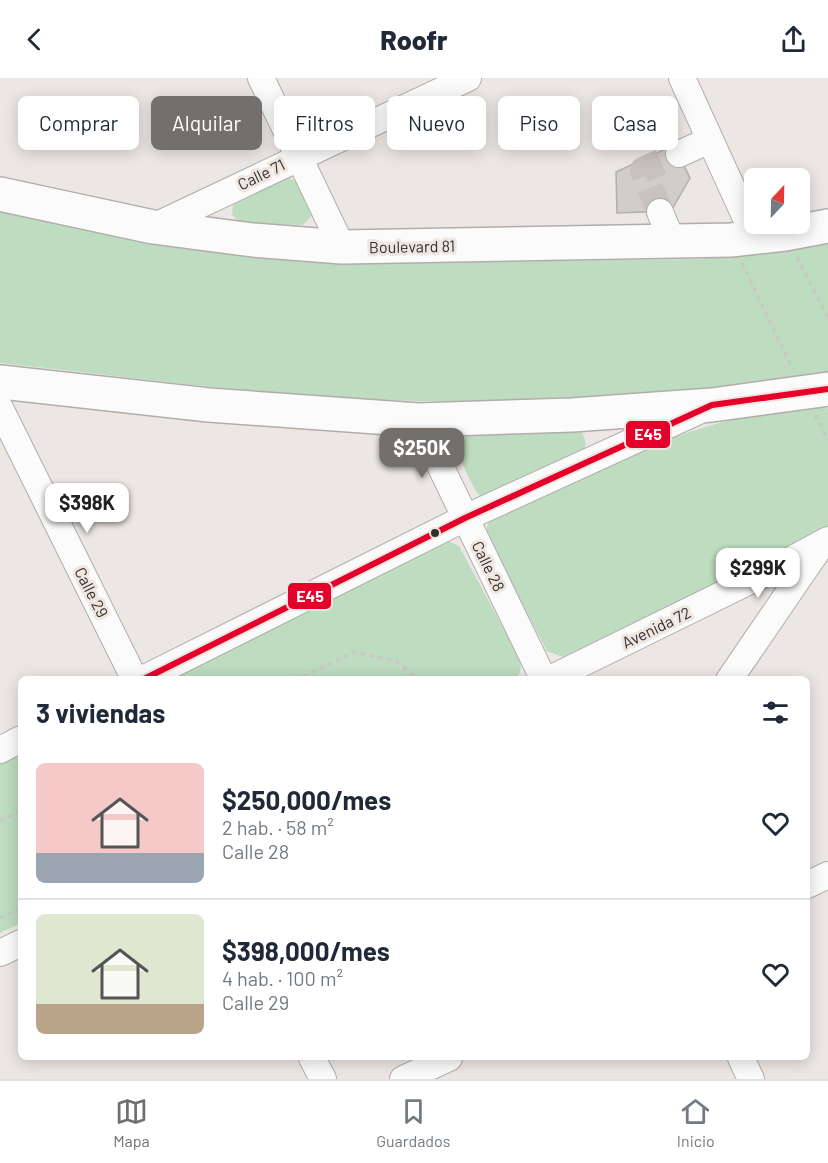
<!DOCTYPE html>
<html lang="es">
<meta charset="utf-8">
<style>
body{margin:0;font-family:Barlow,sans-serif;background:#f2f2f3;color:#1f2937;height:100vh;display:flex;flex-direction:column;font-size:22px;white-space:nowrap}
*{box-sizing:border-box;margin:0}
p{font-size:20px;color:#747a83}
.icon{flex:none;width:33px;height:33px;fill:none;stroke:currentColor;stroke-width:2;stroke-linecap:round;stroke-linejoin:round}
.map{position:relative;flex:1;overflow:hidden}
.panel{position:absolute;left:18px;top:598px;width:792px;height:384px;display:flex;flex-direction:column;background:#fff;border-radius:9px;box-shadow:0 3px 15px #0003}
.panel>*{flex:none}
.banner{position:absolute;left:18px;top:18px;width:792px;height:54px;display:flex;gap:12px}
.needle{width:39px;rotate:22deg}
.controls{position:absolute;left:744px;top:90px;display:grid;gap:12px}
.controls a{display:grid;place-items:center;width:66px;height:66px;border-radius:9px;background:#fff;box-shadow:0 3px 15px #0003;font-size:30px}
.price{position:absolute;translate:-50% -51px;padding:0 14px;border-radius:12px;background:#fff;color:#222;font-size:20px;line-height:39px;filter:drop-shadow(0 2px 3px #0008)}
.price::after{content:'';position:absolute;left:50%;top:36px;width:18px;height:14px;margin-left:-9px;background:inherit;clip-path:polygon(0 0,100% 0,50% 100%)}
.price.selected{background:#736f6d;color:#fff}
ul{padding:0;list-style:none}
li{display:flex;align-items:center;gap:18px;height:150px;padding:0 18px}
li+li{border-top:2px solid #e0e1e3}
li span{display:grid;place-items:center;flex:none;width:168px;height:120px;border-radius:9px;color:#555}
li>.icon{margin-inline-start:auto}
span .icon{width:72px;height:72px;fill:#fffc;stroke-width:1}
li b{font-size:26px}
h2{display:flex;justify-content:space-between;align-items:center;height:72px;padding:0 18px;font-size:26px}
.chip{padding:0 21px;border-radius:9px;background:#fff;box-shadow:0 3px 15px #0003;font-size:21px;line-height:54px}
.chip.selected{background:#736f6d;color:#fff}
header{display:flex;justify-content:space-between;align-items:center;height:78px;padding:0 18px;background:#fff;font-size:27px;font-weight:800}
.menu{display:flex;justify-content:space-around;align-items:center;height:84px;border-top:2px solid #e0e1e3;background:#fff;font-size:16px;color:#747a83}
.menu a{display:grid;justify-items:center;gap:3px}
.menu .selected{color:#736f6d}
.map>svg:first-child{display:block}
.green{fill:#bddcc0}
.building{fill:#d0cdcb;stroke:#b2aeac;stroke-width:1.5}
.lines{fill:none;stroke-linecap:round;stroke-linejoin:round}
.minor-tunnel{stroke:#c7c2bf;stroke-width:26;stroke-dasharray:26 13;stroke-linecap:butt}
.minor-casing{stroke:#b1adab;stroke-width:28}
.highway-casing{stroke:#b1adab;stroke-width:36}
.path{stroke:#c9c7c6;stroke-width:3;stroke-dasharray:4.5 4.5;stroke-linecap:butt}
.minor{stroke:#fcfbfb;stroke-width:26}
.highway{stroke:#fcfbfb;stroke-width:33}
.bus-1-casing{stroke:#efe6e0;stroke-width:10}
.bus-1{stroke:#e4002b;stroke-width:6}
.bus-dot{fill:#322f2d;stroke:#efe6e0;stroke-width:2}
.labels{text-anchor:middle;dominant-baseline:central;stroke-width:6;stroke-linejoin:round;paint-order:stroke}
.street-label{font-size:16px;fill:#322f2d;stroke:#efe6e0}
.line-badge{stroke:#efe6e0;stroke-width:2}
.badge-label{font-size:16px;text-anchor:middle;font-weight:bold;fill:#fff}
</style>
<header><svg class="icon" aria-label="back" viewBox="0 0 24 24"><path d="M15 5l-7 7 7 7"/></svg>Roofr<svg class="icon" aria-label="share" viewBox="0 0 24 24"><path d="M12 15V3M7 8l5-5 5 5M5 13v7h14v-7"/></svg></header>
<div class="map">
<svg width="828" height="1001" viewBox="0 0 828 1001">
<rect width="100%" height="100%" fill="#ece7e4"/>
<path class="green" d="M286,98l15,9 11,30 -9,10 -62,-2 -9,-8 1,-10z
M0,131l278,47 104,7 315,-4 85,-9 46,-9v134c-123,14 -247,25 -371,26 -153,1 -306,-22 -457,-38z
M822,328l6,3v120l-265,128 -16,-6 -60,-115v-10l5,-8c75,-35 148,-73 227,-95 34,-10 69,-13 103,-17z
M580,351c7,11 7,17 1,28l-100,40c-7,-6 -22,-38 -22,-47 0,-9 7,-14 13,-20z
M448,463l11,5 62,115 -1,12 -5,6 -350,1z
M21,672v173l-21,10v-173z"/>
<path class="building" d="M674,67l16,33 -19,33 -54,2 -1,-41z"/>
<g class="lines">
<path class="minor-tunnel" d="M660,134l-17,-42 36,-16"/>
<defs>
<path id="minor" d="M261,0l81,169
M682,0l73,160
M679,76l31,-14
M660,134l12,29
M153,149l315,-149
M0,330l135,272
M418,342l126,260
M141,602l324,-162 236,-108
M548,602l226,-111 54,-29
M729,602l91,-133
M0,672l21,-11
M807,807l21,-10
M0,875l21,-10
M312,980l11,21
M741,980l10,21
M403,1001l46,-21"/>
<path id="highway" d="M0,116l153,33 100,13 89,7 389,-7 54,-6 43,-8
M0,304l209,23 209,15 154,-5 140,-10 116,-16"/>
</defs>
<use href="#minor" class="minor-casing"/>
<use href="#highway" class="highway-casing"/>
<path class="path" d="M797,179l31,61
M742,185l50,105
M815,337l13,25
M295,602l60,-28 41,9 24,19
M0,743l21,-10
M0,840l21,-10"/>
<use href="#minor" class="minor"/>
<use href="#highway" class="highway"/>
<defs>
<path id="bus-1" d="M142,602l323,-162 247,-113 116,-16"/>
</defs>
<use href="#bus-1" class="bus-1-casing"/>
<use href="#bus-1" class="bus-1"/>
</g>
<circle class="bus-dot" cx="435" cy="455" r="5"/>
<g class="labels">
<g class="street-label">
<text transform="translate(261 96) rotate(-26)">Calle 71</text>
<text transform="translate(412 168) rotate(-1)">Boulevard 81</text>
<text transform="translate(489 488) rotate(64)">Calle 28</text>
<text transform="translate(92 514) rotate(63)">Calle 29</text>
<text transform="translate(656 549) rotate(-26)">Avenida 72</text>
</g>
</g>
<g class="line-badge">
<rect x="625" y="342" width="46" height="29" rx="6" fill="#e4002b"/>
<rect x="287" y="504" width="45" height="28" rx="6" fill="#e4002b"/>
</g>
<g class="badge-label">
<text x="648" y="362">E45</text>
<text x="310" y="524">E45</text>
</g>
</svg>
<div class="controls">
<a><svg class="needle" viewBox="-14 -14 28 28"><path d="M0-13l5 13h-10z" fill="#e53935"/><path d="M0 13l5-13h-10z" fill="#747a83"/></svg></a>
</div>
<b class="price selected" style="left:422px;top:401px">$250K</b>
<b class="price" style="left:87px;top:456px">$398K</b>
<b class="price" style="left:758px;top:521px">$299K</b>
<div class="banner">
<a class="chip">Comprar</a>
<a class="chip selected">Alquilar</a>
<a class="chip">Filtros</a>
<a class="chip">Nuevo</a>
<a class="chip">Piso</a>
<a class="chip">Casa</a>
</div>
<section class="panel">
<h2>3 viviendas<svg class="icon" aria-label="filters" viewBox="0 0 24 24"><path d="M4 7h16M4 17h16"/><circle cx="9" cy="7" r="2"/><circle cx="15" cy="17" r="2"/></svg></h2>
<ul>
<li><span style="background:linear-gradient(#f6c9c9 75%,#9aa5b1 0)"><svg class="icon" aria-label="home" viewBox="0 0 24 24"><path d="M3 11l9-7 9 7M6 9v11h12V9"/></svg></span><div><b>$250,000/mes</b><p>2 hab. · 58 m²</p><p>Calle 28</p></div><svg class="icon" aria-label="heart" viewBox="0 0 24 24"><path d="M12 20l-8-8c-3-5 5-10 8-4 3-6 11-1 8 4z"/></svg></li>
<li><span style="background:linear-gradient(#dfe7d0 75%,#b9a48a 0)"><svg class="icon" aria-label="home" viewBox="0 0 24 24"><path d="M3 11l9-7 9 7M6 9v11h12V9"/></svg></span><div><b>$398,000/mes</b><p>4 hab. · 100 m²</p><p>Calle 29</p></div><svg class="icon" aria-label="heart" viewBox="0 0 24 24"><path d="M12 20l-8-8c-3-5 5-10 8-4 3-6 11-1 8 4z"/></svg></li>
</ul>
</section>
</div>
<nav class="menu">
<a class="selected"><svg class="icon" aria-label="map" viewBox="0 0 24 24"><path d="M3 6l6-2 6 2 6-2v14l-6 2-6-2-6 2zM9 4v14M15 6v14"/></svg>Mapa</a>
<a><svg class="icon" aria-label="saved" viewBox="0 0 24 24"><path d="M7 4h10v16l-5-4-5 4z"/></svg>Guardados</a>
<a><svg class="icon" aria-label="home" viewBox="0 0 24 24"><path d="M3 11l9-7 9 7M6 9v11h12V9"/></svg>Inicio</a>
</nav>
